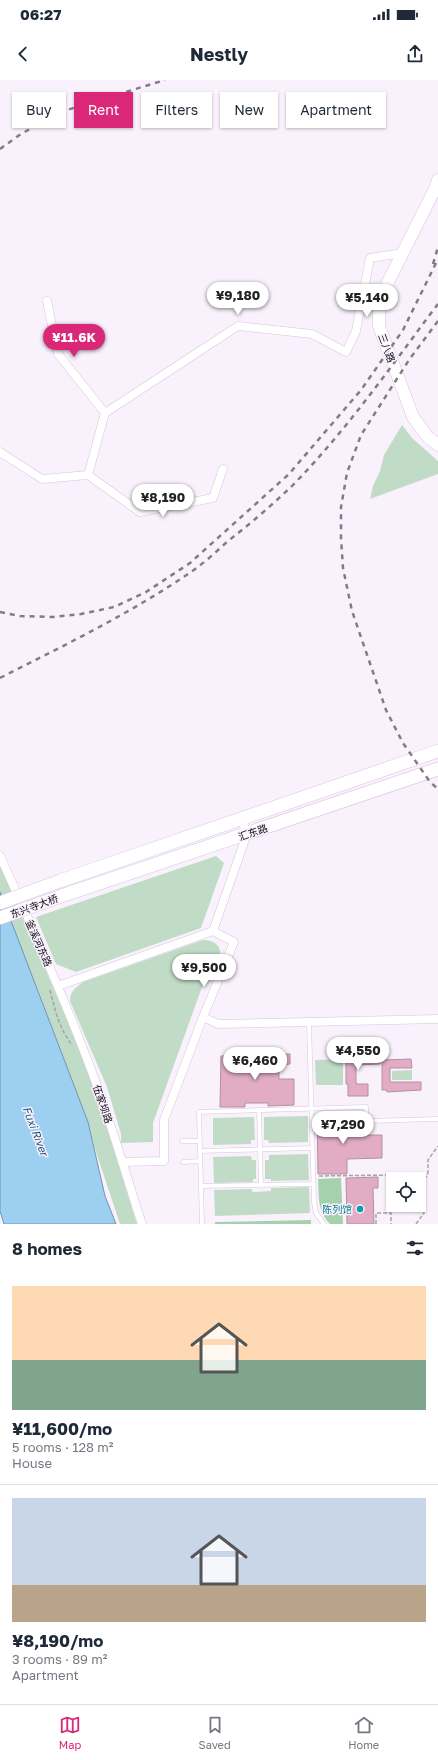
<!DOCTYPE html>
<meta charset="utf-8">
<style>
body{margin:0;font-family:"Golos Text","Noto Sans SC",sans-serif;background:#f6f6f7;color:#1f2937;height:100vh;display:flex;flex-direction:column;font-size:15px;white-space:nowrap}
*{box-sizing:border-box;margin:0}
p{font-size:13px;color:#747a83}
.icon{flex:none;width:22px;height:22px;fill:none;stroke:currentColor;stroke-width:2;stroke-linecap:round;stroke-linejoin:round}
.map{position:relative;height:1144px;overflow:hidden}
.details{display:flex;flex-direction:column;background:#fff;flex:1}
.details>*{flex:none}
.banner{position:absolute;left:12px;top:12px;width:414px;height:36px;display:flex;gap:8px}
.tools{position:absolute;left:386px;top:1092px;display:grid;gap:8px}
.tools a{display:grid;place-items:center;width:40px;height:40px;border-radius:0px;background:#fff;box-shadow:0 1px 3px #0004;font-size:20px}
.price{position:absolute;translate:-50% -34px;padding:0 9px;border-radius:14px;background:#fff;color:#222;font-size:13px;line-height:26px;filter:drop-shadow(0 1px 2px #0008)}
.price::after{content:'';position:absolute;left:50%;top:24px;width:12px;height:9px;margin-left:-6px;background:inherit;clip-path:polygon(0 0,100% 0,50% 100%)}
.price.selected{background:#db2777;color:#fff}
ul{padding:0;list-style:none}
li{display:grid;align-content:center;gap:8px;height:212px;padding:0 12px}
li+li{border-top:1px solid #e0e1e3}
li span{display:grid;place-items:center;height:124px;border-radius:0px;color:#555}
li>.icon{margin-inline-start:auto}
span .icon{width:72px;height:72px;fill:#fffc;stroke-width:1}
li b{font-size:17px}
h2{display:flex;justify-content:space-between;align-items:center;height:48px;padding:0 12px;font-size:17px}
.pill{padding:0 14px;border-radius:0px;background:#fff;box-shadow:0 1px 3px #0004;font-size:14px;line-height:36px}
.pill.selected{background:#db2777;color:#fff}
.status{display:flex;justify-content:space-between;align-items:center;height:28px;padding:0 20px;background:#fff;direction:ltr}
.status svg{height:11px;fill:currentColor}
header{display:flex;justify-content:space-between;align-items:center;height:52px;padding:0 12px;background:#fff;font-size:18px;font-weight:700}
.tabs{display:flex;justify-content:space-around;align-items:center;height:56px;border-top:1px solid #e0e1e3;background:#fff;font-size:11px;color:#747a83}
.tabs a{display:grid;justify-items:center;gap:2px}
.tabs .selected{color:#db2777}
.map>svg:first-child{display:block}
.green{fill:#c1dcc6}
.forest{fill:#a5d2ad}
.water{fill:#9dcff0;stroke:#7394ae}
.building{fill:#e1acc4;stroke:#b1929f}
.lines{fill:none;stroke-linecap:round;stroke-linejoin:round}
.lane-casing{stroke:#d8c4df;stroke-width:5}
.street-casing{stroke:#d8c4df;stroke-width:9}
.secondary-casing{stroke:#d8c4df;stroke-width:13}
.primary-casing{stroke:#d8c4df;stroke-width:14}
.path{stroke:#a9a2ac;stroke-width:1.5;stroke-dasharray:4 2;stroke-linecap:butt}
.lane{stroke:#fff;stroke-width:4}
.street{stroke:#fff;stroke-width:8}
.secondary{stroke:#fff;stroke-width:12}
.primary{stroke:#fff;stroke-width:13}
.rail{stroke:#837c86;stroke-width:2.5;stroke-dasharray:5 5;stroke-linecap:butt}
.primary-bridge-casing{stroke:#d8c4df;stroke-width:14;stroke-linecap:butt}
.primary-bridge{stroke:#fff;stroke-width:13}
.culture-dot{fill:#0f9aa8;stroke:#f9f1fc;stroke-width:1.5}
.labels{text-anchor:middle;dominant-baseline:central;stroke-width:3;stroke-linejoin:round;paint-order:stroke}
.street-label{font-size:10px;fill:#110b14;stroke:#f9f1fc}
.culture-label{font-size:10px;fill:#0d838f;stroke:#f9f1fc;text-anchor:end}
.water-label{font-size:11px;font-style:italic;fill:#1f5979;stroke:#f9f1fc}
</style>
<div class="status"><b>06:27</b><svg viewBox="0 0 49 12"><path d="M0 12V9h3v3zM5 12V6h3v6zM10 12V3h3v9zM15 12V0h3v12zM26 1h20v11H26zM47 4h2v5h-2z"/></svg></div>
<header><svg class="icon" aria-label="back" viewBox="0 0 24 24"><path d="M15 5l-7 7 7 7"/></svg>Nestly<svg class="icon" aria-label="share" viewBox="0 0 24 24"><path d="M12 15V3M7 8l5-5 5 5M5 13v7h14v-7"/></svg></header>
<div class="map">
<svg width="438" height="1144" viewBox="0 0 438 1144">
<rect width="100%" height="100%" fill="#f9f1fc"/>
<path class="green" d="M402,345l10,13 26,23v13l-68,25 3,-13 7,-15 4,-16z
M216,776l8,7 -23,65 -125,44 -20,-8 -20,-47z
M0,783l91,213 46,148h-17l-25,-75 -7,-27 -88,-230z
M203,860c30,0 16,38 -1,47l-49,136v19l-32,1v-9l-14,-47 -37,-86c0,-11 6,-13 13,-19z
M343,979v26h-27l-1,-25z
M412,990v10h-20v-9z
M308,1036v26l-39,1 -1,-3h-4v-23z
M254,1037l1,23h-4v4l-38,1v-27z
M308,1074l1,26 -38,1v-2h-6v-19h4v-5z
M251,1076l1,4h4v19h-3v3l-39,1 -1,-26z
M309,1107l1,26 -95,3 -1,-26 38,-1v3l19,-1v-3z"/>
<path class="forest" d="M341,1098l2,46h-13c-13,-13 -11,-28 -12,-45z
M311,1140v4h-96v-2z"/>
<path class="water" d="M0,812l88,230 17,74 11,28h-112l-4,-13z"/>
<path class="building" d="M346,972h24v2h10v10l-24,1v19h12v12h-20v-12h-2z
M268,974h22v10l-11,1v14h15v26l-26,1v-3h-23v4h-25l1,-51z
M411,979l1,9h-22v14h31v8l-34,2v-2h-5v-30z
M317,1035h33v20h32v23l-35,1v15h-29z
M378,1097v11h-5l1,36h-27l-1,-46z"/>
<g class="lines">
<defs>
<path id="lane" d="M309,942l5,180 2,11 8,11
M259,1030l2,76
M182,1061h18
M200,1071l113,-3
M183,1082l17,-1
M201,1106l113,-2
M202,1144l-3,-112 167,-5v14l72,-2"/>
<path id="street" d="M47,221l11,53 47,59
M0,372l42,27 46,-4 52,37 73,-14 10,-29
M88,395l17,-62 133,-87 74,8 34,18 10,-21 14,-73 32,-5
M0,776c36,79 71,157 100,238 15,43 28,87 42,130
M213,851l21,11 -31,75 15,7 220,-5
M58,906l155,-55 34,-97 -6,-16
M122,1082l42,-1v-41l39,-103"/>
<path id="secondary" d="M438,100l-2,7 -52,103 -5,18v18l34,91 14,19 11,9"/>
<path id="primary" d="M60,801l378,-130
M67,814l371,-125"/>
</defs>
<use href="#lane" class="lane-casing"/>
<use href="#street" class="street-casing"/>
<use href="#secondary" class="secondary-casing"/>
<use href="#primary" class="primary-casing"/>
<path class="path" d="M50,910c5,20 9,38 22,55
M319,1096l75,-1 2,4
M419,1110l9,-17v-13l10,-14
M376,1144v-11h15v11
M416,1144l8,-11 -5,-23"/>
<use href="#lane" class="lane"/>
<use href="#street" class="street"/>
<use href="#secondary" class="secondary"/>
<use href="#primary" class="primary"/>
<path class="rail" d="M0,69l18,-13 39,-23 108,-33
M433,184l5,-17
M438,241l-29,39 -48,75 -14,38 -6,34v31l2,30 9,43 34,99 17,33 27,39 8,7
M0,532l20,4 33,1 28,-3 33,-7 32,-15 44,-29 99,-89 72,-84 42,-60 35,-71
M0,598c65,-33 131,-65 191,-106 13,-9 25,-20 37,-31 22,-17 44,-36 64,-55 55,-56 99,-120 146,-182"/>
<defs>
<path id="primary-bridge" d="M0,823l60,-22
M0,838l67,-24"/>
</defs>
<use href="#primary-bridge" class="primary-bridge-casing"/>
<use href="#primary-bridge" class="primary-bridge"/>
</g>
<circle class="culture-dot" cx="360" cy="1129" r="4"/>
<g class="labels">
<g class="street-label">
<text transform="translate(387 268) rotate(70)">三八路</text>
<text transform="translate(253 752) rotate(-19)">汇东路</text>
<text transform="translate(34 826) rotate(-20)">东兴寺大桥</text>
<text transform="translate(39 863) rotate(66)">釜溪河东路</text>
<text transform="translate(103 1024) rotate(71)">伍家坝路</text>
</g>
<g class="culture-label">
<text x="352" y="1129">陈列馆</text>
</g>
<g class="water-label">
<text transform="translate(36 1051) rotate(69)">Fuxi River</text>
</g>
</g>
</svg>
<div class="tools">
<a><svg class="icon" aria-label="locate" viewBox="0 0 24 24"><circle cx="12" cy="12" r="6"/><path d="M12 2v4M12 18v4M2 12h4M18 12h4"/></svg></a>
</div>
<b class="price" style="left:238px;top:236px">¥9,180</b>
<b class="price" style="left:367px;top:238px">¥5,140</b>
<b class="price selected" style="left:74px;top:278px">¥11.6K</b>
<b class="price" style="left:163px;top:438px">¥8,190</b>
<b class="price" style="left:204px;top:908px">¥9,500</b>
<b class="price" style="left:358px;top:991px">¥4,550</b>
<b class="price" style="left:255px;top:1001px">¥6,460</b>
<b class="price" style="left:343px;top:1065px">¥7,290</b>
<div class="banner">
<a class="pill">Buy</a>
<a class="pill selected">Rent</a>
<a class="pill">Filters</a>
<a class="pill">New</a>
<a class="pill">Apartment</a>
</div>
</div>
<section class="details">
<h2>8 homes<svg class="icon" aria-label="filters" viewBox="0 0 24 24"><path d="M4 7h16M4 17h16"/><circle cx="9" cy="7" r="2"/><circle cx="15" cy="17" r="2"/></svg></h2>
<ul>
<li><span style="background:linear-gradient(#ffd9b3 60%,#7fa58c 0)"><svg class="icon" aria-label="home" viewBox="0 0 24 24"><path d="M3 11l9-7 9 7M6 9v11h12V9"/></svg></span><div><b>¥11,600/mo</b><p>5 rooms · 128 m²</p><p>House</p></div></li>
<li><span style="background:linear-gradient(#c9d6e8 70%,#b9a48a 0)"><svg class="icon" aria-label="home" viewBox="0 0 24 24"><path d="M3 11l9-7 9 7M6 9v11h12V9"/></svg></span><div><b>¥8,190/mo</b><p>3 rooms · 89 m²</p><p>Apartment</p></div></li>
</ul>
</section>
<nav class="tabs">
<a class="selected"><svg class="icon" aria-label="map" viewBox="0 0 24 24"><path d="M3 6l6-2 6 2 6-2v14l-6 2-6-2-6 2zM9 4v14M15 6v14"/></svg>Map</a>
<a><svg class="icon" aria-label="saved" viewBox="0 0 24 24"><path d="M7 4h10v16l-5-4-5 4z"/></svg>Saved</a>
<a><svg class="icon" aria-label="home" viewBox="0 0 24 24"><path d="M3 11l9-7 9 7M6 9v11h12V9"/></svg>Home</a>
</nav>
